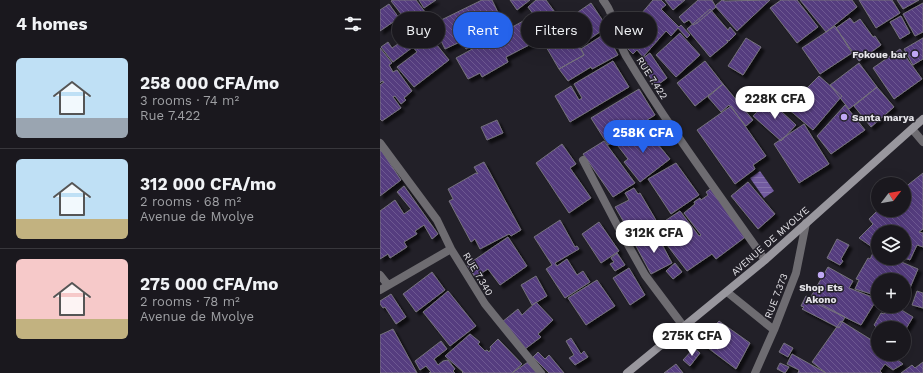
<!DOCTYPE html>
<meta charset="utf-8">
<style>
body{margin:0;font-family:"Work Sans",sans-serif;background:#232127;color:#f1f3f6;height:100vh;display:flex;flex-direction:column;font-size:15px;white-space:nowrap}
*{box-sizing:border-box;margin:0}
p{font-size:13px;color:#9fa0a4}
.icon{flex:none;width:22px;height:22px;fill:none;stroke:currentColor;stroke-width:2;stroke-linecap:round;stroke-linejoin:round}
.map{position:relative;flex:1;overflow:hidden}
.drawer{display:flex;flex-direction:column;background:#1a181e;width:380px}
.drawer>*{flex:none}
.top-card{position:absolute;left:12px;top:12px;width:380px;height:36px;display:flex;gap:8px}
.needle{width:26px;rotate:59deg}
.controls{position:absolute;left:491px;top:177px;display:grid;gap:8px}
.controls a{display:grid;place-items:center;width:40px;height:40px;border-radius:50%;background:#1a181e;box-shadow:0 4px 16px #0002,0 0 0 1px #38373c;font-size:20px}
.price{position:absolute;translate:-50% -34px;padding:0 9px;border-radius:14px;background:#fff;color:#222;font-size:13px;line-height:26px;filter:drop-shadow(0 1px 2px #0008)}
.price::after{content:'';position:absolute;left:50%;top:24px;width:12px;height:9px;margin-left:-6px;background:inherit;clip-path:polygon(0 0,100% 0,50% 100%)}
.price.selected{background:#2563eb;color:#fff}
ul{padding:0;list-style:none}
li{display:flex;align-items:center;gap:12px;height:100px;padding:0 16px}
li+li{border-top:1px solid #38373c}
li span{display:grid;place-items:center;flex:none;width:112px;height:80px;border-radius:6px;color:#555}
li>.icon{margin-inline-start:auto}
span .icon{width:48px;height:48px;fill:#fffc;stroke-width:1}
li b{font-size:17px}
h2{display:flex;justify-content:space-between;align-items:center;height:48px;padding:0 16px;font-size:17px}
.pill{padding:0 14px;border-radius:18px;background:#1a181e;box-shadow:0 4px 16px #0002,0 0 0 1px #38373c;font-size:14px;line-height:36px}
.pill.selected{background:#2563eb;color:#fff}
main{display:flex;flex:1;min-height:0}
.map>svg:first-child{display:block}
.water{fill:url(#water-rules)}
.building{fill:url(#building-back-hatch);stroke:#76737d;filter:url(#shadow)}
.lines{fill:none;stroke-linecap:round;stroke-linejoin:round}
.street{stroke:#6e6c71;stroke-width:8}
.secondary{stroke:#99979e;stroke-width:8}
.poi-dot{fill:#c0a8f4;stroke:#222028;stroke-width:1.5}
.labels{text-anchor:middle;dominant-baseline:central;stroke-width:3;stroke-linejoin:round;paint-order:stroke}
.poi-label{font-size:10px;font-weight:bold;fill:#e6e5ea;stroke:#222028;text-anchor:end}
.street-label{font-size:10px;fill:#e6e5ea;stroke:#222028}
</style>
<main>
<section class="drawer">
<h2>4 homes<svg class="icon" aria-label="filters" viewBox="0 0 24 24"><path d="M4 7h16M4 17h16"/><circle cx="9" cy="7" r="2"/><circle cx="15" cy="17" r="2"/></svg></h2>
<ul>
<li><span style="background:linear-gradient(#bfe0f5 75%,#9aa5b1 0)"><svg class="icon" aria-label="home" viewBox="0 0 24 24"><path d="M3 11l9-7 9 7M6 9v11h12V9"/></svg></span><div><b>258 000 CFA/mo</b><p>3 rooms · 74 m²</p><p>Rue 7.422</p></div></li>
<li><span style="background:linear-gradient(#bfe0f5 75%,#c2b280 0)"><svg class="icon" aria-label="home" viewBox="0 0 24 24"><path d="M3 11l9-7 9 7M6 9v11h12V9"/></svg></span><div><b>312 000 CFA/mo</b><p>2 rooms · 68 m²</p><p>Avenue de Mvolye</p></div></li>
<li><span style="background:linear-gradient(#f6c9c9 75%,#c2b280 0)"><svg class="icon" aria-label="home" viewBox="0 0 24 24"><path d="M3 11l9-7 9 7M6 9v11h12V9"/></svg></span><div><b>275 000 CFA/mo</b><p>2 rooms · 78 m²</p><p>Avenue de Mvolye</p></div></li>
</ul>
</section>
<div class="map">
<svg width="543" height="373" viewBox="0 0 543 373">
<defs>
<pattern id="water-rules" width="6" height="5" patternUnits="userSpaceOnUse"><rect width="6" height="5" fill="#725ba0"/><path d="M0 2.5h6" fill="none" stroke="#8672ad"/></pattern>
<pattern id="building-back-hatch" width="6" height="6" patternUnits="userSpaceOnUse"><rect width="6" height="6" fill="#553d7f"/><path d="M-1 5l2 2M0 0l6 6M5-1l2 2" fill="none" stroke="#6d5991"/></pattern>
<filter id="shadow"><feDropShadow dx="3.5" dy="3.5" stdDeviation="1" flood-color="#0009"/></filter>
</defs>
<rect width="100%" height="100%" fill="#222028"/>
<path class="water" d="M380,171l14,20 -10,7 -14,-20z"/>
<path class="building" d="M13,0h23l9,12 -9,7 33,41 -35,27 -17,-20 20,-15 -4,-5 -20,15 -12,-15 7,-5 4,6 6,-4 -1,-3 6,-5 3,4 1,-1 -6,-8 8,-7 -18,-23z
M39,0h17l-12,8z
M102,0h10l10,21 -7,4 4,7 -33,17 -4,-8 -17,8 -12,-25z
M130,0h20l-13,10z
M156,0h10l19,26 -15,11 -22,-30z
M273,0h8l5,5 -5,4 18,18 2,-2 9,10 -3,3 -9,-10 -7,8 -5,-5 -23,26 -6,-7 -4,4 -5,-5 -4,-9 15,-16 -4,-3z
M285,0h20l-12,10z
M318,0h14l4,7 -19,16 -4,2 -4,-5 -5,3 -5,-6z
M342,0l3,1 45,-1 -33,31 -22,-25z
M401,0h16l21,27 -21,16 -27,-35z
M420,0h52l5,7 -31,25z
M479,0h33l8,13 -24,15z
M517,0h22l-16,9z
M211,3l16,24 -26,18 -16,-24z
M543,3v29l-8,4 -12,-22z
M9,4l10,14 -19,13v-21z
M330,9l18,21 2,-3 6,7 -7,7 -3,-1 2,2 -18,15 -23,-28z
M46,13l3,5 -5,3 -3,-5z
M521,16l9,17 -10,6 -10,-17z
M470,18l4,5 6,-4 13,18 2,-1 6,9 -22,16 -23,-33z
M145,20l10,22 -29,15 2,5 -26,15 -2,-4 -12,6 -12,-21z
M455,26l17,27 -32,21 -18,-26z
M187,28l6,7 3,11 5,3 3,6 -25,14 -14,-24z
M226,33l12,22 -26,14 -1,-2 -23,14 -9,-12 25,-14 -3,-6z
M300,33l20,22 -24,22 -20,-22z
M366,38l15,9 -18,28 -15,-9z
M543,38v21l-10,6 -9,-16z
M0,48l12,15 -3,2 4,7 4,-2 15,21 -8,7 2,2 -5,4 -6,-8 -2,1 8,11 -19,13 -2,-2v-34l4,-3 -2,-1 -2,2z
M520,49l22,30 -28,20 -21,-31z
M270,53l17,25 -11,8 -17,-25z
M233,61l16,26 -59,35 -15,-26 16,-10 8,14 3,-2 -8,-14z
M325,61l18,23 -28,22 -18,-23z
M479,63l18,24 -28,22 -19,-24z
M439,76l23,20 -29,34 -26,-22z
M343,84l30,36 -7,6 -17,-21 -8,7 -13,-15z
M497,87l17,20 -23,20 -17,-21z
M259,89l16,26 -47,30 -17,-27z
M389,100l27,25 -15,16 -28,-25z
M465,105l20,25 -34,24 -14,-18z
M351,106l35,50 -13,9 2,4 -20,15 -38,-54z
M117,120l6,13 -16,7 -6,-13z
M424,124l25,40 -30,19 -25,-39z
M263,126l27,33 -30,23 -16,-20 4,-3 -10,-13z
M224,141l31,42 -22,14 -30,-43z
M182,144l14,20 -6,4 21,30 -22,15 -33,-50z
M1,150l20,30 -21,16v-45z
M104,162l37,68 -10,6 -2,-2 -29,15 -5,-10 -4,3 -22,-41 4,-2 -5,-10 28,-16 2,1 -4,-7z
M296,163l23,32 -28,19 -23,-35z
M543,173v56l-4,3 4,1v14l-6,-2 -7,15 -6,-2v-26h-26v26h14l26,11 -14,33v-22h-26v16l-23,-7 4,-9 -3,-1 12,-21 2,1 5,-10 -16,-11 14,-14 -4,-5 9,-9h5l3,4 2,-4h16v-21l5,-5z
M368,182l27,32 -17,15 -27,-33z
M24,186l34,48 -6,5 -8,-14 -9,6 2,3 -13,8 3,5 -17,11 -2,-4 -8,5v-48l15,-11 9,14 7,-5 -14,-17z
M333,187l35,48 -32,24 -4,-5 -25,17 -33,-43 26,-17 19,25 2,-1 -17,-22 11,-9 -1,-2 6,-4 1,2 7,-5 -2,-3z
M254,188l4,6 2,-1 17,29 -25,14 -17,-29 14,-7 -4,-7z
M180,220l15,27 2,-1 2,3 -24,14 2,3 10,-7 10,16 6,-4 7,11 -25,16 -19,-29 6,-4 -18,-28z
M219,222l20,29 -18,12 -19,-29z
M277,235l15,28 -21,11 -15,-28z
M128,237l19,29 -27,19 -12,-16 -13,8 -8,-12z
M457,239l12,6 -8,14 2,2 -3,4 -13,-7z
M237,253l8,12 -10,6 -5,-7 4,-2 -3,-4z
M295,263l7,9 -9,7 -7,-8z
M448,267l25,14 -4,7 28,11 -16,26 -52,-25z
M249,268l16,27 -15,10 -17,-27z
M52,272l13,18 -29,22 -13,-18z
M156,276l11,20 -15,9 -11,-20z
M217,280l18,26 -29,19 -18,-27z
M68,291l28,35 -26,20 -27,-34z
M537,291l6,2v15l-11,-3z
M11,294l15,23 -10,7 -11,-17 -2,1 -3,-4v-3z
M426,296l39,21 -6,11 -37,-19 2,-2 -3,-1z
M156,302l17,18 -15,14 3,3 -16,12 -23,-27 16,-13 4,6z
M509,306h6l18,11 -9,15v-4h-26v9l-5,-3 3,-7 -2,-2 7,-12 3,1z
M339,321l31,22 -14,26 -36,-27z
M461,321l37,23v10h12l13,10 -10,6 -8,-6 -5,7 2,2h-56l-14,-11z
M13,329l24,44h-37v-38z
M90,334l10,8 -2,2 7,7 2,-1 2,2 2,-3 -1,-2 8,-8 24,25 -10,9h-50l1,-1 -18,-16z
M191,338l10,16 3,-3 4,6 -13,8 -6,-7 5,-3 -8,-14z
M61,341l6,8 -13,10 4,6 5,-4 5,-1 7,9 -2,2 2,2h-26l2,-1 -5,-6 -6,4 -5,-9z
M404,343l9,5 -5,9 -9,-5z
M314,348l6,5 -10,13 -7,-6z
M158,352l7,7 4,-4 15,18h-15l-16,-16z
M412,354l34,19h-28l1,-3 -12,-6z
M148,362l11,11h-27z
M543,362v11h-22l11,-8 3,3z
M400,363l9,4 -4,6 -8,-4z
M296,364l7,9h-19z"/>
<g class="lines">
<path class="street" d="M223,0c13,16 13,38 23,56 42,70 92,137 139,204
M532,129l11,13
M0,143l57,77 14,29
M203,160l35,67 27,48 39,52
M0,275l8,10
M0,290l71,-41 34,55 56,69
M347,292l47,38
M375,373l19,-43 22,-57 10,-50"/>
<path class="secondary" d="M247,373l138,-113 158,-141"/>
</g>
<g class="poi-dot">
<circle cx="535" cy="54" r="4"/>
<circle cx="464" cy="117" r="4"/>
<circle cx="441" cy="275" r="4"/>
</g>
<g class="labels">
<g class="poi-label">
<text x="527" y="54">Fokoue bar</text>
<text x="472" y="117" text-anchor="start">Santa marya</text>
<text x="441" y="287" text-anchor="middle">Shop Ets<tspan x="441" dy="12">Akono</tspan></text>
</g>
<g class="street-label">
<text transform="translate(272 78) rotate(57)">RUE 7.422</text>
<text transform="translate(390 241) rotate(-41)">AVENUE DE MVOLYE</text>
<text transform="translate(98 274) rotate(59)">RUE 7.340</text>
<text transform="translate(396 296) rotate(-69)">RUE 7.373</text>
</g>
</g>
</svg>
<div class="controls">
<a><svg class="needle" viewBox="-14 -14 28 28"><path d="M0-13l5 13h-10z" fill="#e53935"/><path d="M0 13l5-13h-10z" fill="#9fa0a4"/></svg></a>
<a><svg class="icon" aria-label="layers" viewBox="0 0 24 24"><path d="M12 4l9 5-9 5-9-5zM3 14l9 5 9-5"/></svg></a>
<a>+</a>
<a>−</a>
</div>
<b class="price" style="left:395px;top:120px">228K CFA</b>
<b class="price selected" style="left:263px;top:154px">258K CFA</b>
<b class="price" style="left:274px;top:254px">312K CFA</b>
<b class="price" style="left:312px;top:357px">275K CFA</b>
<div class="top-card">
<a class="pill">Buy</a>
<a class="pill selected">Rent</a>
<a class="pill">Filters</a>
<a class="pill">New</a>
</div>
</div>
</main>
